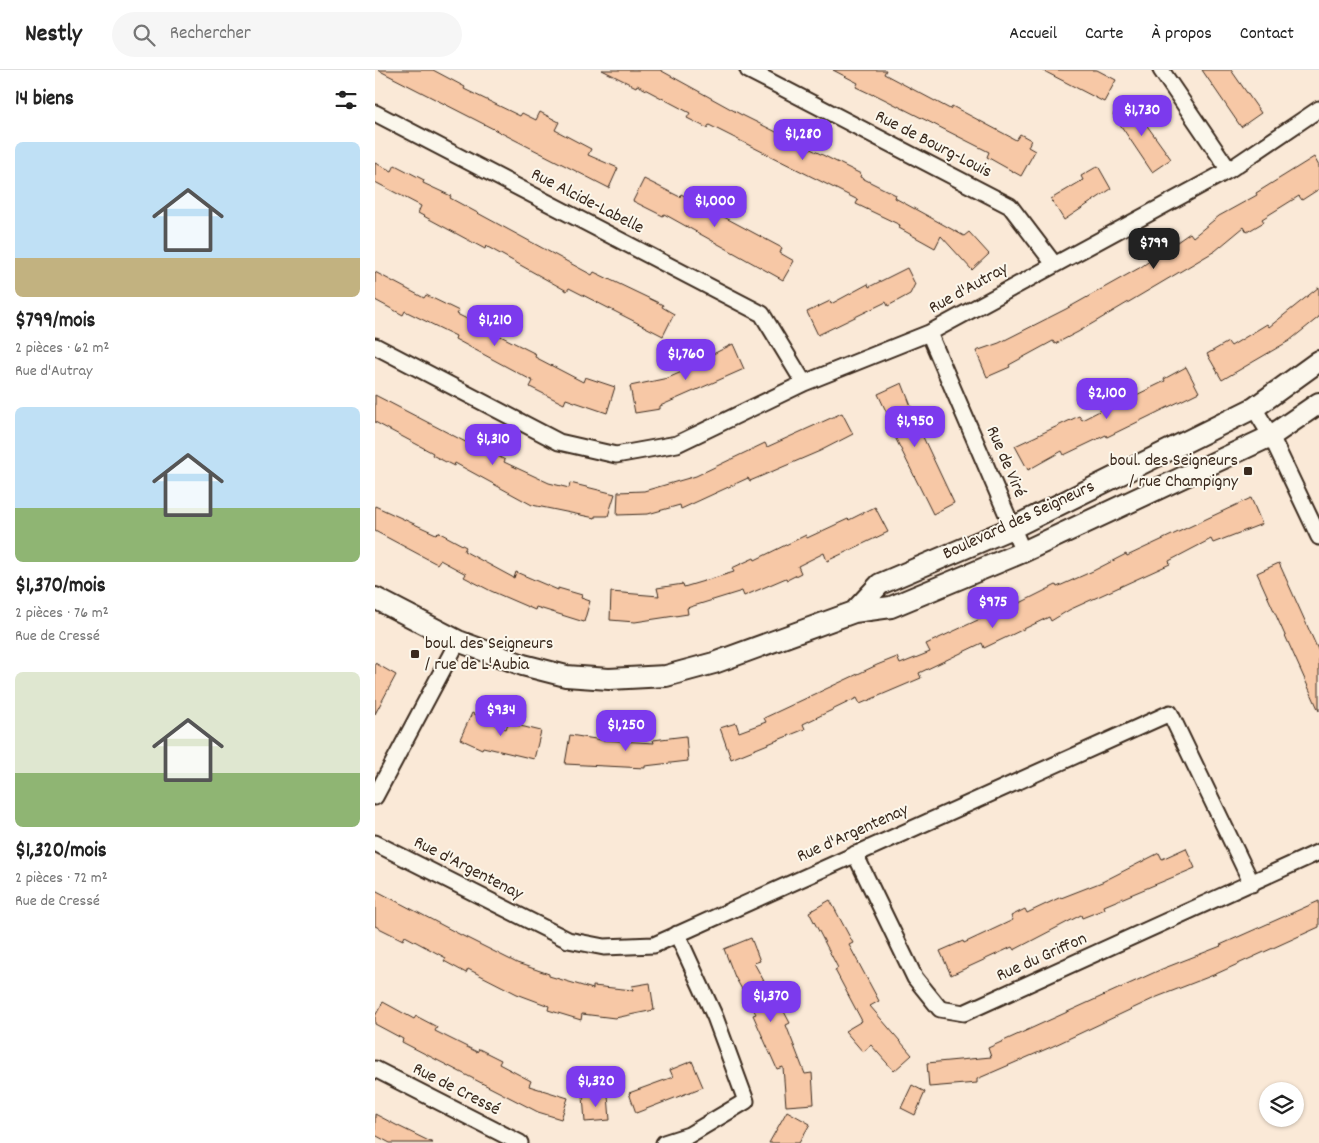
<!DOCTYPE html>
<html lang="fr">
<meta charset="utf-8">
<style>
body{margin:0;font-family:Dekko,sans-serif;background:#f6f6f6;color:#222;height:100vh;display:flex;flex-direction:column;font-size:19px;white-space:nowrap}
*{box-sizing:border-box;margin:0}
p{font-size:16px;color:#767676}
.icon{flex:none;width:28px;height:28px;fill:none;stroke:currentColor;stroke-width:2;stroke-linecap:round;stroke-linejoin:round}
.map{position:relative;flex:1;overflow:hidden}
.panel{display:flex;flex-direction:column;background:#fff;width:375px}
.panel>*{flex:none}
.tools{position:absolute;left:884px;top:1012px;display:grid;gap:10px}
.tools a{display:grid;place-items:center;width:45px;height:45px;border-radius:50%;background:#fff;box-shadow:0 1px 4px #0004;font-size:25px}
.price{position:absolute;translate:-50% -42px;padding:0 11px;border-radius:10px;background:#7c3aed;color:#fff;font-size:16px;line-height:32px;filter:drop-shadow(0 1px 2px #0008)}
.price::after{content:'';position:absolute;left:50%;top:30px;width:15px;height:11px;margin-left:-8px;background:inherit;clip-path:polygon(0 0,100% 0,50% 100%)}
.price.selected{background:#222;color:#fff}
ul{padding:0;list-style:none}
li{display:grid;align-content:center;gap:10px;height:265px;padding:0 15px}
li span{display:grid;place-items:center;height:155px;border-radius:8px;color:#555}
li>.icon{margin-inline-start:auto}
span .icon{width:90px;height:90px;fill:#fffc;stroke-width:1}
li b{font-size:21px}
h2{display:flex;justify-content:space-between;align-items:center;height:60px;padding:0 15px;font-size:21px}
header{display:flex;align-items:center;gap:30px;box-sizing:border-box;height:70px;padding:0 25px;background:#fff;border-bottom:1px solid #e0e0e0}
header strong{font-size:24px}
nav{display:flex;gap:28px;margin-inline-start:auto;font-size:18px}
.search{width:350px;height:45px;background:#f6f6f6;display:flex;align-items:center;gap:12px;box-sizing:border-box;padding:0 18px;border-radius:28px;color:#767676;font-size:19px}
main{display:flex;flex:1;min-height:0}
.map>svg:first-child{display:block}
.building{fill:#f7c8a6;stroke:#3b2a1e}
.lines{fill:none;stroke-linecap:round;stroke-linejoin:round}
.street-casing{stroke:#3b2a1e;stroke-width:19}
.secondary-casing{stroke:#3b2a1e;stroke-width:24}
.street{stroke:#fbf7ec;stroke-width:15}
.secondary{stroke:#fbf7ec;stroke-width:20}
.poi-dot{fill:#3b2a1e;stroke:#fbf7ec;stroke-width:2}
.labels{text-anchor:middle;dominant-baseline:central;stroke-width:4;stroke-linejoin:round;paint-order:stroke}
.street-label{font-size:18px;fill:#3b2a1e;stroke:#fbf7ec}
.poi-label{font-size:18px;fill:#3b2a1e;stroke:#fbf7ec;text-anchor:end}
</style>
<header>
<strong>Nestly</strong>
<div class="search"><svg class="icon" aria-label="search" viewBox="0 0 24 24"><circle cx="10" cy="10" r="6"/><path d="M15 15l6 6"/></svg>Rechercher</div>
<nav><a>Accueil</a><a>Carte</a><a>À propos</a><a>Contact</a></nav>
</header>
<main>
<section class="panel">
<h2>14 biens<svg class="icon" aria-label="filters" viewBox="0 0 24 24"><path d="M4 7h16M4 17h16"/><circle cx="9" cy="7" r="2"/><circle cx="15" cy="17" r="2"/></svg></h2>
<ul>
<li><span style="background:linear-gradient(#bfe0f5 75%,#c2b280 0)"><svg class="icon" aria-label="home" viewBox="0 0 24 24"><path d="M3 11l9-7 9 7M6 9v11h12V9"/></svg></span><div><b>$799/mois</b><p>2 pièces · 62 m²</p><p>Rue d'Autray</p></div></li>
<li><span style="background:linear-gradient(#bfe0f5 65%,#8fb573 0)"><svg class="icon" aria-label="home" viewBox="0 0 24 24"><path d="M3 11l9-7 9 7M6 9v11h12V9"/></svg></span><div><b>$1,370/mois</b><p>2 pièces · 76 m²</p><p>Rue de Cressé</p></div></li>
<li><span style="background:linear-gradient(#dfe7d0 65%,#8fb573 0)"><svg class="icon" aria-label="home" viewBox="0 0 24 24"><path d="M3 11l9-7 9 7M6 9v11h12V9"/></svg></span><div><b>$1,320/mois</b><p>2 pièces · 72 m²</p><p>Rue de Cressé</p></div></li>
</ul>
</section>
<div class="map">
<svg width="944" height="1073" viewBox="0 0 944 1073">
<rect width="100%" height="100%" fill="#fae9d7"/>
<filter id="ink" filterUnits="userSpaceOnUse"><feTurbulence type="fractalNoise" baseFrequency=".02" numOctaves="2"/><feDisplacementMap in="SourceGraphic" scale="10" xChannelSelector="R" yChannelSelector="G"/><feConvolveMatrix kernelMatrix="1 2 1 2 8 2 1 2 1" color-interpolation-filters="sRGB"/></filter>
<g filter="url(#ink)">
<path class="building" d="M3,0h55l32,17 -1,2 56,27 2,-3 14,7 4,-8 19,10 -4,8 36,19 -3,6 30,13 -9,20z
M227,0h58l80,44 121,60 -1,3 36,18 -1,3 69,38 5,-4 20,22 -17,16 -31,-34 -6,12 -36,-20 1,-3 -44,-21 2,-4 -149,-75 -2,3 -20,-10 3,-5 -53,-28 -1,2z
M458,0h53l-2,4 66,35 2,-3 64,34 4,-6 11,6 -3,7 7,4 -14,25 -34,-19 2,-5 -115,-58 -1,1 -17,-8 2,-4z
M667,0h55l19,10 -12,22z
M827,0h29l30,43 -20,14z
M755,32l41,57 -19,13 -39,-58z
M939,87l5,9v23l-17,11 -3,-4 -37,23 2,3 -17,10 -3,-5 -29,24 -137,81 -23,12 -2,-3 -44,24 1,2 -23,10 -11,-26 23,-8 67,-34 75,-42 49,-34 3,4 26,-21 38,-21 -1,-2z
M0,93l17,8 3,-6 29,15 -1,3 28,13 -1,2 142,77 2,-3 69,33 -1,2 12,7 -11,22 -94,-48 -2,3 -81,-45 -1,3 -67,-36 3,-7 -46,-24z
M723,96l13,23 -47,31 -13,-21 32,-19 -2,-4z
M269,109l36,18 1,-3 101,54 -2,5 14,8 -11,19 -119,-66 -1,2 -30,-15z
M532,198l8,16 -5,10 -22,12 -2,-4 -68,33 -11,-23 23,-11 1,3 37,-20 1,3z
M0,202l49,26 2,-3 33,16 -2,3 79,40 -1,3 48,25 2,-5 30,10 -8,26 -41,-14 -2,5 -34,-17 3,-6 -78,-42 1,-3 -51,-25 -2,4 -28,-15z
M944,217v30l-30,24 -67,39 -15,-26 21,-12 3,4 36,-22 2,3z
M358,274l11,25 -84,37v3l-25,4 -5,-27 38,-8 45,-20 -2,-3z
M811,297l13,25 -92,45 -1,-2 -42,20 -2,-4 -34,19 -13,-24 64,-30 3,4 35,-18 1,2 47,-23 -1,-2z
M527,313l21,54 31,66 -21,11 -44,-89 3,-1 -14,-30z
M0,325l106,55 2,-2 22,12 -1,2 45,21 20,5 1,-5 45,11 -7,22h-13v2l-63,-13 -77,-42 -1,3 -22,-11 1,-2 -58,-31z
M467,343l11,21 -33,17 -70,30 -2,-3 -67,31 -1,-4 -32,9 -31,1 1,-23 26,-1 52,-15 69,-33 2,4z
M876,428l11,26 -49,19 -2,-4 -42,22 1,3 -101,46 -18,11 -2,-4 -65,31 -2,-5 -63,30 2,5 -61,26 -3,-6 -54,26 2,5 -74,30 -11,-31 16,-5 3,9 27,-10 -2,-4 113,-53 20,-8 3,7 30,-12 -4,-8 93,-43 1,2 36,-18 1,2 36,-16 33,-17 1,2z
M0,436l61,28 2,-2 28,15 -2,4 50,27 2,-6 42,18v-2l24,7 -1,3 9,3 -6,21 -48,-15 -1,3 -44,-19 -27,-14 2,-3 -26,-14 -3,4 -62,-33z
M500,437l13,25 -61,29 -3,-8 -26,13 3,7 -14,7 -1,-2 -42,18 -2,-5 -55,17 1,6 -53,8 -25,-2 1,-28 48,4 -2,-8 26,-4 1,3 50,-15 -2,-4 22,-10 1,2 51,-25 1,3 41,-19 1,1z
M904,493l40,89v59l-62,-138z
M0,593l21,12 -21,39z
M97,643l34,16 2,-6 33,8 -7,28 -51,-12 -1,2 -22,-10z
M195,665l32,5 52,3 -1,-3 33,-4 2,25 -43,5v2l-80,-4z
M811,778l9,20 -91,38 1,3 -23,9 -1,-3 -67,35 -2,-3 -61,28 -11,-24 23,-10 1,2 49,-23 -2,-4 14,-7 2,4 34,-16v1l41,-16 57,-29 3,6z
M0,820l84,44 58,29 32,11v2l44,13v-3l40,4 -1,-4 18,-3 4,27 -39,8 -33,-4 -1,6 -33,-10 1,-4 -32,-12 -49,-25 -2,4 -22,-12 2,-3 -41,-22 -2,4 -28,-14z
M455,830l23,43 -4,2 30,56 -9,5 42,49 -18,16 -23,-26 -8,7 -18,-21 17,-10 -27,-51 3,-2 -29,-56z
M944,831v26l-103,47 -59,23 -106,50 -74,32v4l-48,4 -2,-24 64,-6 -3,-9 174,-79 59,-23 -1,-1z
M376,868l9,23 -6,2 22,40 3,-1 11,21 -4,2 19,49 7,-1 2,31 -28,2 -3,-39 -6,2 -24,-54 3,-1 -21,-37 -11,-28z
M8,932l31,17 2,-3 21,11 -2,4 42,21 2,-3 22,11 -2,4 32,17 -2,5 39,12 -7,21 -23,-7 -72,-37 -64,-33 1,-3 -28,-15v-8z
M317,991l11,26 -67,26 -7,-20 44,-16 -3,-7z
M537,1015l13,7 -10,23 -14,-7z
M233,1025l2,25 -25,2 -2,-26z
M412,1041l23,13 -11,19h-30z
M0,1044l21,11 37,18h-43l-15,-8z"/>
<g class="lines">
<defs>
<path id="street" d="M373,0l262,136 44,58
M786,0l68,100
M0,43l387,201 42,69
M554,263l94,219
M0,276l184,96 57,13 61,-11 127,-61 125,-50 300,-163 90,-61
M879,338l17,28 48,101
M0,727l83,-156
M0,773l193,97 36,7 50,-2 516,-232 82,171
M480,784l60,124 25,31 24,4 355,-161
M0,999l145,74
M289,1073l25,-8 57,-34 -31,-84 -38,-83"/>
<path id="secondary" d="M0,528l83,43 65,24 43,11 43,3 57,-3 48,-13 140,-51 37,-5 132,-55 248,-116 48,-33
M479,542l26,-28 132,-56 242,-120 65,-47"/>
</defs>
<use href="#street" class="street-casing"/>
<use href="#secondary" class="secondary-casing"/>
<use href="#street" class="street"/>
<use href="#secondary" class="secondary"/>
</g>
</g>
<g class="poi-dot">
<rect x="868" y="396" width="10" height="10" rx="2.5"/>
<rect x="35" y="579" width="10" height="10" rx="2.5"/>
</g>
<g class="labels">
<g class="street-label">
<text transform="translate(558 75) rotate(27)">Rue de Bourg-Louis</text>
<text transform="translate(212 132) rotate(27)">Rue Alcide-Labelle</text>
<text transform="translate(594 219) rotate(-29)">Rue d'Autray</text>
<text transform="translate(630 392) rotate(67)">Rue de Viré</text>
<text transform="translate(644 451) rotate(-25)">Boulevard des Seigneurs</text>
<text transform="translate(478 764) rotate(-24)">Rue d'Argentenay</text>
<text transform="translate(93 799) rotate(27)">Rue d'Argentenay</text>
<text transform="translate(667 888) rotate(-24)">Rue du Griffon</text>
<text transform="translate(81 1020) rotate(27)">Rue de Cressé</text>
</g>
<g class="poi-label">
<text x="863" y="391">boul. des Seigneurs<tspan x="863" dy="21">/ rue Champigny</tspan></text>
<text x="50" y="574" text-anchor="start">boul. des Seigneurs<tspan x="50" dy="21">/ rue de L'Aubia</tspan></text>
</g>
</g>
</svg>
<div class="tools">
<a><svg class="icon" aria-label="layers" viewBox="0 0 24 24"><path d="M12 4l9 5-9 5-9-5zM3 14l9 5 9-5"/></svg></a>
</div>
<b class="price" style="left:767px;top:67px">$1,730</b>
<b class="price" style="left:428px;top:91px">$1,280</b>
<b class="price" style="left:340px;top:158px">$1,000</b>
<b class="price selected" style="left:779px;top:200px">$799</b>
<b class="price" style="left:120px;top:277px">$1,210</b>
<b class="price" style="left:311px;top:311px">$1,760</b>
<b class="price" style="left:732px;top:350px">$2,100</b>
<b class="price" style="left:540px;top:378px">$1,950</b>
<b class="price" style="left:118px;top:396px">$1,310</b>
<b class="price" style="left:618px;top:559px">$975</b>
<b class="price" style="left:126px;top:667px">$934</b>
<b class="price" style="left:251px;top:682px">$1,250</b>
<b class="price" style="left:396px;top:953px">$1,370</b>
<b class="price" style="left:221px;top:1038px">$1,320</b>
</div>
</main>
